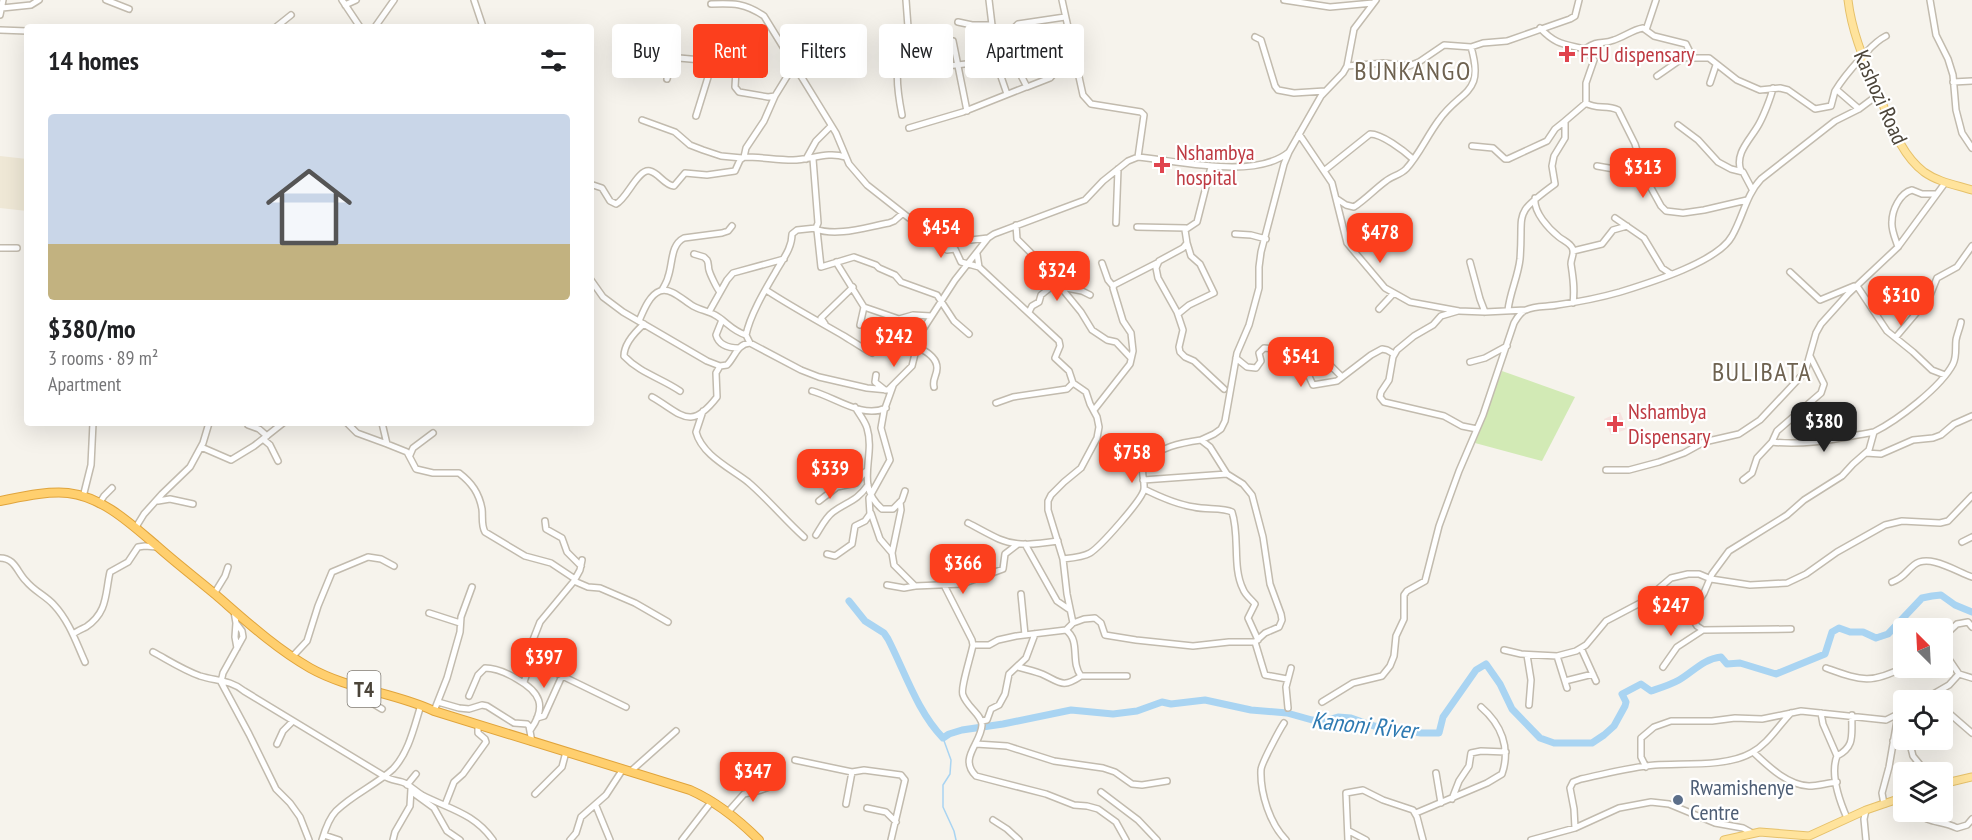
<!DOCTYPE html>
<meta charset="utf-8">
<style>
body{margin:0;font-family:"PT Sans Narrow",sans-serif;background:#f2f2f2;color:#202124;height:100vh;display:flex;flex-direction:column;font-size:22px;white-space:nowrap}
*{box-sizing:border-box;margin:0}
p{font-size:20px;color:#757577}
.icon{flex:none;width:33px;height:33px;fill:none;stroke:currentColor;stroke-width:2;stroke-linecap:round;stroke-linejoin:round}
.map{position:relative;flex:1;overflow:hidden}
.side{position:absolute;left:24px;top:24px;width:570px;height:402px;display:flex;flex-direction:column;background:#fff;border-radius:6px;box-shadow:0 6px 24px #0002}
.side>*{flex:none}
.guide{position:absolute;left:612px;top:24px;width:570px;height:54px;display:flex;gap:12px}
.needle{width:39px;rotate:336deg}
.fabs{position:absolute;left:1893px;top:618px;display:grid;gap:12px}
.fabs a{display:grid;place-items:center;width:60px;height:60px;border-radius:6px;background:#fff;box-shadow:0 6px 24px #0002;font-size:30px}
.price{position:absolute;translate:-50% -51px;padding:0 14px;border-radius:12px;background:#fc3f1d;color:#fff;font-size:20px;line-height:39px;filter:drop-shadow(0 2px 3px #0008)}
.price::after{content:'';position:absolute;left:50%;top:36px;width:18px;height:14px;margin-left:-9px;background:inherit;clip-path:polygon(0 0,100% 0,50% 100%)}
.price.selected{background:#222;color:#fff}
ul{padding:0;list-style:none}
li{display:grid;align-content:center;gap:12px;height:318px;padding:0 24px}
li+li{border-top:2px solid #e0e0e0}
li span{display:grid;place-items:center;height:186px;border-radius:6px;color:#555}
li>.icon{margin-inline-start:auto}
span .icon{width:108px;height:108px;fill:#fffc;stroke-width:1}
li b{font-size:26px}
h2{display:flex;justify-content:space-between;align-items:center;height:72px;padding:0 24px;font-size:26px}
.tag{padding:0 21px;border-radius:6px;background:#fff;box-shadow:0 6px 24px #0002;font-size:21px;line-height:54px}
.tag.selected{background:#fc3f1d;color:#fff}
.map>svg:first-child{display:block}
.education{fill:#efe8d6}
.medical{fill:#f6e3e0}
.green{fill:#d2eab5}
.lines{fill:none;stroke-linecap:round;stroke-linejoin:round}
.stream{stroke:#a9d4f2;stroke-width:1.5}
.river{stroke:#a9d4f2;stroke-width:7}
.minor-casing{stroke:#c2bbae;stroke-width:8}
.major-casing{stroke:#e6c16a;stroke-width:9}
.highway-casing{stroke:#e0a43c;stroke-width:10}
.minor{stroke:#fff;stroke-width:5}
.major{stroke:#ffe39c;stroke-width:7}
.highway{stroke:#ffcf6e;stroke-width:8}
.health-dot{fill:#e0444e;stroke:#fff;stroke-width:2}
.service-dot{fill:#5c6f8a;stroke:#fff;stroke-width:2}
.labels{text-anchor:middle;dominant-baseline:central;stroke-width:4.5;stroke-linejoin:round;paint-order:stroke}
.shield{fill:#fff;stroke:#817c74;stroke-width:1.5}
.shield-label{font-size:21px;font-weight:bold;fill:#4b4439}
.health-label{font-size:22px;fill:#be3a42;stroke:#fff;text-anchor:start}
.street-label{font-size:22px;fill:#4b4439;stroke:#fff}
.service-label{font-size:22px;fill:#4e5e75;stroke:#fff;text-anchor:start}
.water-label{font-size:24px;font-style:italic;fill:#2e7ab2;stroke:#fff}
.quarter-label{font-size:26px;letter-spacing:1.5px;fill:#6e6250;stroke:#fff}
</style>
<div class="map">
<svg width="1972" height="840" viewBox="0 0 1972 840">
<rect width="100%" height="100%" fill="#f6f3ec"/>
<path class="education" d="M0,156l27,3v52l-27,-3z"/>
<path class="medical" d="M1620,412l7,17 -16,6 -7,-16z"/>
<path class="green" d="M1502,371l73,26 -33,64 -67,-18z"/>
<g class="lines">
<path class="stream" d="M943,738l8,22 -1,14 -7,11v22l11,24 2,9"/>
<path class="river" d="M849,601l16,20 19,12 4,6c17,33 29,72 55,99l6,-4 13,-4 41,-6 68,-14 42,4 24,-3 25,-9 9,2 34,-4 46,10 36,3 25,7 12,1 14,-4 13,1 23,8 47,7h18l4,-16 33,-47 10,-6 14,20 12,25 28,29 14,5h38l12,-8 10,-9 11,-20 1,-4 -4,-8 19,-10 10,7c9,-3 19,-6 28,-11 14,-8 24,-21 42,-23l6,7 13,-1 36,11 49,-20 7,-22 7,-4 11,4h13l13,6 12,-4 34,-36 10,-2 9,-1 14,10 17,7"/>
<defs>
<path id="minor" d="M106,0l23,9
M342,0l18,27
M474,0l9,27
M906,0l4,54 6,8c8,2 15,4 23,4 24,1 53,-10 76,-2l12,23 23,-9 9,-10 18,-6
M989,0l3,25
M1062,0l21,95 8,9 50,8 3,3 -6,42
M1284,0l46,7 43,-4
M1930,0l6,35 12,24 5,16 3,35 6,23 10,15
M711,4c22,-1 34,-1 53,12l72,117 13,31 18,21 42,33 34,4 28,18 17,-2
M345,5l11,-5
M2,8l29,-3 8,-5
M0,15l3,-15
M958,22l14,3h20l3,4 3,15 13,19
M276,27l15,-12
M375,27l19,-27
M0,30l27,1
M1646,30l10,-30
M1255,37l6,3 14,46 3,4 16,3 31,-2
M953,41l14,70
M998,44l20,-20 47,-7
M1585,49c14,-10 17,-4 29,-9 10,-3 18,-10 29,-12l11,8 32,8 7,14h16l28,22 23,10 20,-2 8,2 27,19 16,-3 4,-15 2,-1 22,19
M996,62l11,32
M1015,64l18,-7 22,-5 17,-10
M1347,66l37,-3 25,3 10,-4 25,-17 27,2 12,-4 24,-2 63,-22 5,-3 4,-16
M1657,76l23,-16 11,-4
M667,79l4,-16 8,-5 34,3 23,9 -1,17 4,5 29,5 7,-1 16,-26 6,-2
M1953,82l19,-1
M1710,83l6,-18
M1835,91c8,-13 15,-21 25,-32 9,-9 14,-17 26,-23
M1586,103c10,7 21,1 32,7l17,34 10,33 16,29 5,5 17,2 21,-3 43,-10
M902,115c-3,-15 -8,-46 -1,-60l9,-1
M696,116l17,-55
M642,120l33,12 15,13 13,5 18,6 21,2
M1678,125l20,15 20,22 13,7 12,3 9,17
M909,128l54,-16 63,-25
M1299,134l33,49 15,60 38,45 25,14 49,9 26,1 41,-2
M1472,146l21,2 12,11h3l39,-18 8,-12 10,-8
M744,157l2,-9 18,-27 11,-25
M806,159l10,-18 15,-15
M1597,166l23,4 26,9
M1211,167l-14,55 -12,8 2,13 -4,5 -24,13 -3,7 2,10 19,34 6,18 -4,17 1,5 5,5 9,4 30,28
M1325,170l45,-36c12,0 33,16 43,25
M1741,171c-7,-18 10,-32 18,-47 5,-9 12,-27 14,-36
M593,185l9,3 8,13 6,3c11,-5 22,-36 34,-33 9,2 14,14 24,15l11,-13 22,2 28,-4 5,-11 4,-3c17,0 32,3 49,3 17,0 35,-9 52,-3
M1535,198c-2,14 14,31 24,39 5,4 13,7 14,13 1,5 -2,9 -2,14 2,13 4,25 2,39
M1337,199l9,6 8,2c12,-8 21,-18 32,-26 6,-5 14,-6 20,-12 13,-14 21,-33 33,-49 22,-31 46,-25 32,-73
M1615,218l29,20 18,30 9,6
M922,221l25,29 8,-1 6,13 18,5
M1116,223l2,-54
M1016,225l1,14 24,24 40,49 11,18 15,10 9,2 15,16
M1137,227l49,1
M815,229c23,8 51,-2 74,-6l5,-2 8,-7
M817,230l4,37 33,-10 22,8 3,3 16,7 6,7 36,13 17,26 15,13
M1235,234l16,1 15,4
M1898,247c-2,-7 -7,-17 -6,-25 0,-12 8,-29 20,-32l10,4h14
M0,248h17
M1573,251l29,-7 11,-14 14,-4
M694,254l10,3 3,3c2,3 1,7 2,10 1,4 8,19 11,22
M977,254l2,13 80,74 1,5 -5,12 14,13 4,12 13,9 4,12 7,13 2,10 -2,11 -16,30 -17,14 -13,13 -3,6v9l15,49 4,35 6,29 11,-4 11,-1 6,5 4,12 31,5 57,6 36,-4h26l10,-9 14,-6 3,-7 -1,-6 -11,-30 -7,-47 -11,-42 -9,-11 -16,-10 -17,-27 -9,-7 13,-6 7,-5 4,-8 12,-68 12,-28 10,-37v-21l2,-15 23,-88 5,-12
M836,262l28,45 -4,18
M1470,262l10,37 5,13
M1102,263l6,17 5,6
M1790,272l30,28 34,-14
M1052,278l22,-13h3l7,6
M591,280l12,17 20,15 84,49 13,5 7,-1c8,-8 10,-21 23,-22l51,27 18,7 48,11 21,2 24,-24 8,-32 35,-54 33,-42 6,-4 91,-34 18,-19 25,-20 10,-4c41,4 117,23 151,-5l32,-56 22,-23 4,-7 7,-37 22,-29
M1857,286l30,45 26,21 19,18 13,5
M1061,287l21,4 8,4
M662,290c2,-4 5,-8 6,-13 5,-13 2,-32 16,-39l38,-5 6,-2 4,-5
M766,290c26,17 52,31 78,46 10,6 18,12 28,17
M864,307l35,12 14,-4 18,1
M1379,309l14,-15
M1508,310c2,-18 10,-33 12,-51 4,-48 -9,-43 35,-75l-3,-18 2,-10 11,-18v-17l21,-18v-20l8,-23 -9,-11c-21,-5 -29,-4 -45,-21
M1458,311l-17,5 -8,9 -19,11 -17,14 -4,7 -4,23 -8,12 -1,5 4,5 60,14 18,10 15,3
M709,312l18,-32 6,-7 51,-14
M1029,312l3,-6 7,-4 2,-7 15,-12
M1178,314l11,-9 25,-12 -14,-29 -9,-8 -4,-13
M722,320l-6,15c3,11 13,13 23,13
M639,321c4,-9 10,-26 21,-30 11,-4 24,10 33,15 7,4 15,5 22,9 11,6 17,16 31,20
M644,324c-9,8 -20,20 -20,32 16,17 37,22 56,35
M825,324l-4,-6 32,-31
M1896,337l33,-39 8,-20 20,-11 15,-21
M750,343l-4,-8c4,-20 19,-45 29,-62 7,-13 17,-24 17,-39l5,-4 19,-2 2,-5 -5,-64
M917,347c9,4 20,10 20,21 0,8 -5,11 -3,19
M1236,358l11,9 9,1 5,-7 -2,-8 5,-5 12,1 16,11 15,12 6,13 24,-4 34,-26 11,-6 5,1 7,4
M1318,358l9,4 15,15
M1470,362l15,-4 22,-12
M876,375l-1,7 10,8
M812,391c23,6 50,28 74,17
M652,397c30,17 38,35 65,0l-1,-24 4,-7
M996,403l17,-6 54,-8 6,-6
M855,407c4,7 10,14 12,21 9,29 -13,57 15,81h11l9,-9 3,-9
M1094,410l36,-46 3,-13 -2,-18 -8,-12 -10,-33 1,-3 43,-22
M703,411l-7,21c6,23 34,36 52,50 20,17 37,38 56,55
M347,423l10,10 30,11
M382,423l5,21 20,8 9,17 17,4h26c13,10 20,20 23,36 1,8 -1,16 3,23l40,24 26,7 24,16
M248,425l11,4 8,7
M263,439l7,6 8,16
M1772,442c35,4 68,-4 102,-10
M201,447l30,13 23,-14 29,-23
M1866,453l15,1 32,-14 20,-2 8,-3 13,-11 18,-8
M410,455l3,-7 20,-15
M1606,470h23l30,-8 25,-9 20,-11 35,-8 21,-14 45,-48 11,-39 5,-9 27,-30 50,-47 47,-64
M1143,480l84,-6
M1743,480l9,-7 5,-15 15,-16 5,-11 44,-38 3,-9 -14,-28
M1144,489c14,7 36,16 50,18 12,3 29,0 38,5 8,24 0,55 11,77 2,6 8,10 12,15l-7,14 10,22
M83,497l8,-32 2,-42
M158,501l12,-2 23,5
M819,501l18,-14 19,-4 9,-11
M99,504l5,-8 8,-8
M871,513l9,26 12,14 2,12 21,21
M545,521l1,8 16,9 5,14 14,14
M968,523c10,5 20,11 31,16 18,8 39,5 59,2
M136,527l8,-13 18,-20 28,-27 13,-24 6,-20
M816,535c5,-8 10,-18 17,-23 15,-11 23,-10 35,-27
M1962,542l10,-5
M1025,544l32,57 13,9
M892,553l9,-43 -1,-8
M827,554l8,2 17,-12 3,-18 10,-5 5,-7 -1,-16 21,-38 -9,-32 3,-17 9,-25
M0,558c15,0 17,14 26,23 8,10 20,15 28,24 15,16 22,37 31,57
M1063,559c9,-1 20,-2 27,-6 10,-6 53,-54 54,-64 1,-9 -4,-18 0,-27 17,-15 35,-19 57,-22
M574,581l14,6 12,1 35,15 33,19
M1892,582c13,-5 12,-9 22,-17 15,-12 43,7 58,12
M887,585l17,3 11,-2 47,-2 41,-15 2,-15 13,-10
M944,585l28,55 1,5c-2,11 -13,44 -10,50 4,12 19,20 19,30 -1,19 -24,33 -6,51l70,18 28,11 13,1 11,3 18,13 10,18
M214,594l11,-18 3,-9
M1021,594l4,41
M234,611l2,12 6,8 1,6 -20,36 -2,9 28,52 27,55 14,14 10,14 9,23
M429,613l31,10
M236,623l-1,14 2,11
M1791,629l-88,1 -6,-4 -7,-11 14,-22 8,-19 17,-23 58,-36 17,-15 38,-24 11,-12 16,-14 5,-18c24,-12 67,-45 79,-68 4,-8 2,-16 3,-24 1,-6 4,-12 5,-18
M1066,630c15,11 4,32 15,46h46
M73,634c4,-3 9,-5 13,-7 22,-15 19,-33 24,-55l18,-10 10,-15 7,-1 12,1
M1942,638l15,-14 11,-2 4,5
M1255,642l10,33 22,4
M973,645h16l9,-5 18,-4 50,-6 7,-7
M1581,648l15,33
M1942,649l17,25 13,4
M1504,650l17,4 36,2 19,-5 10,-6 20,-24 38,-20 27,-23 17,-4h11l12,5 39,6 37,-2 19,-9 31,-22 48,-27 17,-4 38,2 8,-2 24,-25
M153,652c15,8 30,18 47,24 16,5 31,4 44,15l140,85c6,4 11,4 18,6 7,2 13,9 20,13 27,14 52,18 71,45
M1527,655l4,25 -2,25
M1557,656l10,32
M292,657l15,-16 11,-35 14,-34 36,-15 13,2 13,7
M1018,667c8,2 16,4 24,7 18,8 20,15 39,2
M1663,667l14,-20 26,-17
M1826,668c34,12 44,17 78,-1
M528,669h17l7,2 74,36
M1565,681l28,-7
M524,682l5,-15 -4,-12 1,-5 5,-5 9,-23 34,-41 6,-11 2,-10
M371,691l1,12 10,6
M469,696l9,-21 7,-7c12,0 22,5 32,11 23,13 30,27 14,50
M1930,696l19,-11 10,-11
M1919,700l11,-4 6,4
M438,702l21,6 10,1 13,-4 5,1 27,17 13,1 2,2 3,16
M1322,702l31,-19 29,-7 8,-10 4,-10 2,-20 8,-17v-24l3,-4 18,-10 14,-55 20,-55 24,-56 31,-92c3,-5 6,-11 12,-13 9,-5 22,-3 31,-5 21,-3 42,-7 63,-13 29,-9 98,-30 112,-56 11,-19 14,-41 29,-57l74,-58 24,-12 20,-15
M1942,707l30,26
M1288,708l-2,-21 5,-19
M434,711l13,-33 13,-46 1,-15 11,-30
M1821,713l2,11 14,32
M537,718l7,-2 18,-40
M982,721l5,-1 4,-11 8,-4 6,-11 4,-20 17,-16 9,-24
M1284,723c-4,6 -23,41 -23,47 -1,23 9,54 25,70
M1909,740l4,16 13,16
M1893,741l11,-2
M277,744l6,-13 10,-10
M976,744l31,2 47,15 49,7 12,4 17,12 10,1 25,-4
M1753,752c15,14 34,33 56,34 9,0 18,-3 28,-4
M795,760l57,12 12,-2 37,5 4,5 -14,60
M1646,767l-5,-10v-19l13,-11 17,-6h41l23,-3 27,1 39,-8 85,9 18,-9
M631,771l45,-40
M1436,773l5,30
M407,785l9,-11
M412,792l22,16 13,23 13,9
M1101,792l37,28 19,20
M535,794l27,-27 4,-15
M1452,799l7,-18 10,-15 2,-13 10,-2 25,1
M846,804l6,-32
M1884,804l-2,-11 7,-26 9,-52
M445,805l9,-23 9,-8 23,-32 -1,-3 -7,-6v-8
M596,806l14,34
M867,808l19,4 10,10
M728,812l16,-18 17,-4 11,-4
M1917,812c11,12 24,8 40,16l10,-3 5,-6
M1416,813l71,-30 15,-9c9,-26 -1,-50 -21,-67
M1847,818c-7,-16 -17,-44 -10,-62 19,-10 14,-22 15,-41
M993,820l14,9 12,11
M1575,828l-1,-19 -4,-21 3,-6 8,-3c24,-5 49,-12 74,-14 27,-2 72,2 96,-12 17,-9 27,-27 40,-40
M1349,831l17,9
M324,835l15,5
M322,840c3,-10 7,-22 14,-29 17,-17 40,-26 57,-42 16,-17 21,-42 28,-64
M393,840l2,-8 15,-26 1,-17
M570,840l6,-7 5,-16 25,-22 17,-26
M682,840l30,-39
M1348,840l-2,-47 17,-3 20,10 30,10 4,7 6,23
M1531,840l44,-12 44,-20 32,-6 18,2 46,19 28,5 9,5
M1866,840l-2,-21 2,-9"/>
<path id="major" d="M1848,0c4,34 17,62 30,93 12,27 21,60 46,79 14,10 32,13 48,18
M1942,784l30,-7
M1724,840l36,-8 49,4 57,-26 38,-13"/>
<path id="highway" d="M0,501c21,-4 46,-10 68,-8 35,4 63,31 89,53 19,17 40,33 59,49 30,26 59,53 94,73 39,22 84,24 124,43l256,79c27,12 48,29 69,50"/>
</defs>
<use href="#minor" class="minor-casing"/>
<use href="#major" class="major-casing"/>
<use href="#highway" class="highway-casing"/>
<use href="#minor" class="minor"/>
<use href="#major" class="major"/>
<use href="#highway" class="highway"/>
</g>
<g class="health-dot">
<path d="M1564 45h6v6h6v6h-6v6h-6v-6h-6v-6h6z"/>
<path d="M1159 156h6v6h6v6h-6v6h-6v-6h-6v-6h6z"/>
<path d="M1612 415h6v6h6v6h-6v6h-6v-6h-6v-6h6z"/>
</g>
<circle class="service-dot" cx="1678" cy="800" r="6"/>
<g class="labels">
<rect class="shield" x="347.5" y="671" width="33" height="36" rx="4.5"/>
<g class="shield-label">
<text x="364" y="689">T4</text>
</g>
<g class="health-label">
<text x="1580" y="54">FFU dispensary</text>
<text x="1176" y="152">Nshambya<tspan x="1176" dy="25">hospital</tspan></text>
<text x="1628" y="411">Nshambya<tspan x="1628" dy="25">Dispensary</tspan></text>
</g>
<g class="street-label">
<text transform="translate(1881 97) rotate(66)">Kashozi Road</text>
</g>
<g class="service-label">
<text x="1690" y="787">Rwamishenye<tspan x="1690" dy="25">Centre</tspan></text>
</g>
<g class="water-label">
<text transform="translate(1364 725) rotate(6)">Kanoni River</text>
</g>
<g class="quarter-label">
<text x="1413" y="70">BUNKANGO</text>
<text x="1762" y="371">BULIBATA</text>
</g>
</g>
</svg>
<div class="fabs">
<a><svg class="needle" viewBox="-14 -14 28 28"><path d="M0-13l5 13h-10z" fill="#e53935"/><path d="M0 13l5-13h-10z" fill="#757577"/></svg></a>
<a><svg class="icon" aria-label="locate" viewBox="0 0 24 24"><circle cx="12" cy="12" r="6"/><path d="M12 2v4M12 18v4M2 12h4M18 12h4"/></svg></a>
<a><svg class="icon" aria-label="layers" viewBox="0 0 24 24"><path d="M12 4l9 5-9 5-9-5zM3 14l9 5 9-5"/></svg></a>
</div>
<b class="price" style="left:1643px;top:199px">$313</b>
<b class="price" style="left:941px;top:259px">$454</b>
<b class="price" style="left:1380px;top:264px">$478</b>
<b class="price" style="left:1057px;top:302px">$324</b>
<b class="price" style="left:1901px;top:327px">$310</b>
<b class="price" style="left:894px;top:368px">$242</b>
<b class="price" style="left:1301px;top:388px">$541</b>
<b class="price selected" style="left:1824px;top:453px">$380</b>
<b class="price" style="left:1132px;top:484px">$758</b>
<b class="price" style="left:830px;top:500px">$339</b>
<b class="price" style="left:963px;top:595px">$366</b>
<b class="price" style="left:1671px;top:637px">$247</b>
<b class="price" style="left:544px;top:689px">$397</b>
<b class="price" style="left:753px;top:803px">$347</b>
<div class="guide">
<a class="tag">Buy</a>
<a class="tag selected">Rent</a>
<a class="tag">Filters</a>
<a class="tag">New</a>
<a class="tag">Apartment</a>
</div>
<section class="side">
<h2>14 homes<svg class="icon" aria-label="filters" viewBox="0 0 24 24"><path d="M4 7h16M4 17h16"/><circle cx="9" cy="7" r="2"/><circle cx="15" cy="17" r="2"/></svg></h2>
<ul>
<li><span style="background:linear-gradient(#c9d6e8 70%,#c2b280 0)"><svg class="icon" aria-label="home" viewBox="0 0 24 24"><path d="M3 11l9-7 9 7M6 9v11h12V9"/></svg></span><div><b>$380/mo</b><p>3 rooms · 89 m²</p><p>Apartment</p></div></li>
</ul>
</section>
</div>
